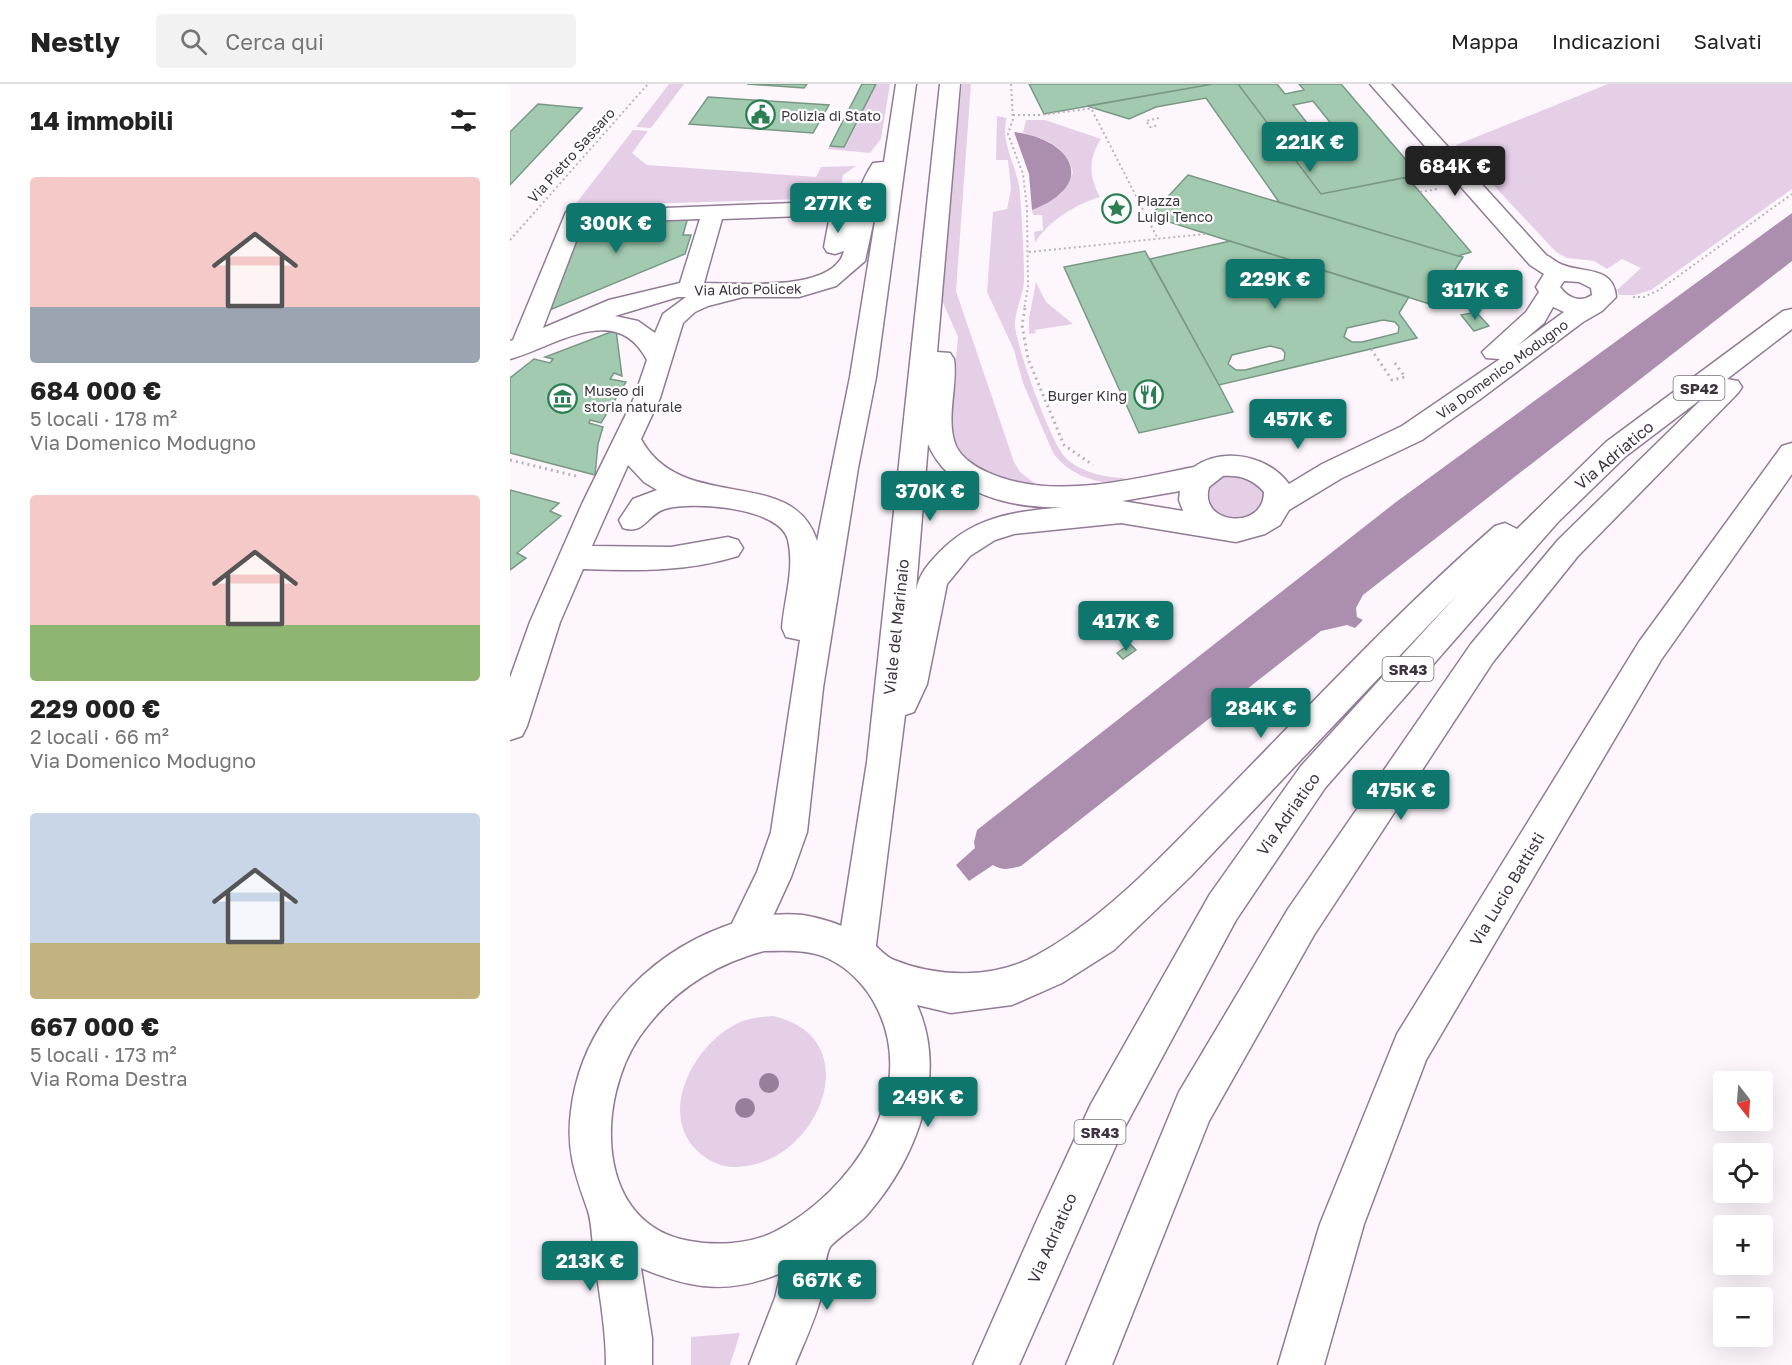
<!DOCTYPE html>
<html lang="it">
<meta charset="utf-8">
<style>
body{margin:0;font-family:"Golos Text",sans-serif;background:#f2f2f2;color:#222;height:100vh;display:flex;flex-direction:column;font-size:22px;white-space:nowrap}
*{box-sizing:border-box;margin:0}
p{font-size:20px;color:#767676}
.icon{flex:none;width:33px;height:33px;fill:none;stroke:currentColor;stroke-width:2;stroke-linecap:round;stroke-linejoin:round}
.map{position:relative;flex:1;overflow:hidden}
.panel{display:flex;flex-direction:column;background:#fff;width:510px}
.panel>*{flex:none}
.needle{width:39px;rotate:163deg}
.fabs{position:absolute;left:1203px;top:987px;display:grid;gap:12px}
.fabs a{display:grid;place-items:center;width:60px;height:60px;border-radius:6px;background:#fff;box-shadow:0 6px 24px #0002;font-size:30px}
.price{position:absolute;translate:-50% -51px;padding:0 14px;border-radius:6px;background:#0f766e;color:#fff;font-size:20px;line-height:39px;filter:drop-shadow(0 2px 3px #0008)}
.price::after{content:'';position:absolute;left:50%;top:36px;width:18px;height:14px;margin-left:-9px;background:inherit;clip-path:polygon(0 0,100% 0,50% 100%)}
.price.active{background:#222;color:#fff}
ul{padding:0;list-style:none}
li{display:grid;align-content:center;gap:12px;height:318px;padding:0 30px}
li span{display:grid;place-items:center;height:186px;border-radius:6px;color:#555}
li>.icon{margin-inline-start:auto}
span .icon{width:108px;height:108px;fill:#fffc;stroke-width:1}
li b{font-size:26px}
h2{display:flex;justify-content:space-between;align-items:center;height:72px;padding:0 30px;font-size:26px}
header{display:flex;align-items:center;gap:36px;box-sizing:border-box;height:84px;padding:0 30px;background:#fff;border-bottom:2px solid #e0e0e0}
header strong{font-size:28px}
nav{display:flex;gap:33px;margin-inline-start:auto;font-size:21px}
.search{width:420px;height:54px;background:#f2f2f2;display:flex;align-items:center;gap:15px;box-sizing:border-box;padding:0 21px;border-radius:6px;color:#767676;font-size:22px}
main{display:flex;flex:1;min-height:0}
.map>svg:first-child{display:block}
.green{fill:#e4cfe7}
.water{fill:#ac8faf}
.building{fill:#a2cab0;stroke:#789883;stroke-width:1.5;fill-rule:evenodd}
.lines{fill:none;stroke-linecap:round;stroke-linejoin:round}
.minor-casing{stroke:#927b95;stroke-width:3}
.major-casing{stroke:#927b95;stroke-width:3}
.path-far1{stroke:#bab3bb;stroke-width:2;stroke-dasharray:2 3;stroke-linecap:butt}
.path{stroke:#bab3bb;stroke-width:3;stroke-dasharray:2 4;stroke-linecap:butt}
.minor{fill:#fff;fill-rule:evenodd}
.major{fill:#fff;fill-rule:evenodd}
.tree{fill:#977f99}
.labels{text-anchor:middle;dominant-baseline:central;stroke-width:4.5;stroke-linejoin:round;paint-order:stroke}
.far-poi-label{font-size:14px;fill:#3e3440;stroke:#fff;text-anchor:start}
.far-street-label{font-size:14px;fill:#3e3440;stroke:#fff}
.shield{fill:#fff;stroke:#787179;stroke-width:1.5}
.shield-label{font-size:15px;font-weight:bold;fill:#3e3440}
.street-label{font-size:16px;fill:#3e3440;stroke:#fff}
</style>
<header>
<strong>Nestly</strong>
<div class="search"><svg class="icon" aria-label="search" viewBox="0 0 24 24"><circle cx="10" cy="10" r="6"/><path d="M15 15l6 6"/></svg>Cerca qui</div>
<nav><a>Mappa</a><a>Indicazioni</a><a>Salvati</a></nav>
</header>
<main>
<section class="panel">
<h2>14 immobili<svg class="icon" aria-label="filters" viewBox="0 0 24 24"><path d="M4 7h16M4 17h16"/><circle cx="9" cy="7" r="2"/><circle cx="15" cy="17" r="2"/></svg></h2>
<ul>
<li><span style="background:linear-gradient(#f6c9c9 70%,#9aa5b1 0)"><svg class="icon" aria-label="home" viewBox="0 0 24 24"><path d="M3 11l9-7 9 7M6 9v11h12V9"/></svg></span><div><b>684 000 €</b><p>5 locali · 178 m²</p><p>Via Domenico Modugno</p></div></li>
<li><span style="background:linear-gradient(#f6c9c9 70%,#8fb573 0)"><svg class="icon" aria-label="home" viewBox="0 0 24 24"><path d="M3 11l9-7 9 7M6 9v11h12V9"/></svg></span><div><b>229 000 €</b><p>2 locali · 66 m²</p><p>Via Domenico Modugno</p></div></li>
<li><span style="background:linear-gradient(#c9d6e8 70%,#c2b280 0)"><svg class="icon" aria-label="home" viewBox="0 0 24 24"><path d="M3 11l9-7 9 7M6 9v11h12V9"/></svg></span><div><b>667 000 €</b><p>5 locali · 173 m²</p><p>Via Roma Destra</p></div></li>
</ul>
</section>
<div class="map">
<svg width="1282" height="1281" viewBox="0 0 1282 1281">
<rect width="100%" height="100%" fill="#fdf7fd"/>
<path class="green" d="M159,0h15l-33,44 -15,-1z
M366,0h14l-9,55 -11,14 -42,-4 2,-3 14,1z
M452,0h9l-15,207 58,171 6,10 17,13 -10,1 -36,-9 -31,-21 -8,-17 -2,-17 8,-85 -17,-39z
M1098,0h184v105l-141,101 -16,5h-16l-2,-5 24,-22 -19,-9 -15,10 -13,-8 -27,-3 -11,-6 -100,-107z
M487,32l10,2c-8,24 11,49 13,75 2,28 4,59 4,87 0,15 -9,29 -9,45 1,21 36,118 50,132 14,15 39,20 59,21l3,5c-28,2 -57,-7 -74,-30l-30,-70 -9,-33 -27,-58 6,-80 14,-3 4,-20 -3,-29h-12z
M516,36h19l56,19c-13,20 -12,37 -1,58 -25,8 -51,23 -65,46l-1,-11 9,-2 -1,-15h-9l-1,-5 30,-17 11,-20c-4,-25 -28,-35 -50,-40z
M123,46l15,1 -16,22 15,12 169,12 5,-10 35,-1 -13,9 -4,23 -265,8z
M526,198l10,20 27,22 -38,6 1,3 -7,1v-16z
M720,391l21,3 12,10 2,14c-3,4 -9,13 -14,15 -16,8 -34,-1 -44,-14 0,-18 6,-23 23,-28z
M263,932c97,21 46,148 -35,151 -19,1 -35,-8 -47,-23 -30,-41 7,-102 47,-121 11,-5 23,-6 35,-7z
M230,1249l-10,32h-39v-28z"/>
<path class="water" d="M504,48c58,7 85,52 18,78l-3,-36z
M1282,129v48l-429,334 -7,13 1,9 6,3 -8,8 -8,-3 -26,6 -300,235c-10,3 -19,5 -28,-1l-24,16 -13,-16 19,-17 -1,-6 3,-12 419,-328z"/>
<path class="building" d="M237,0h60l-3,4z
M352,0h14l-32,63 -14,-1z
M519,0h184l-169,30z
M703,0h25l83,110 86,-17 64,75 -13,4 -179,-54 -73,-104 -50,9 -27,12 -42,-13z
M728,0h39l8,10 19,-4 -5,-6h42l78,91 -98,19zM803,17l36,45 -21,4 -35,-45z
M198,13l121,8 -16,28 -124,-9z
M28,20l44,4 -72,77v-53z
M678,91l270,81 5,1 -30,48 -283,-89z
M178,133l-5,18h8l-6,19 -140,58 33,-91z
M720,157l179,56 -10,16 18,25 -198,47 -69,-126zM873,236l12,2 4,5 -1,6 -36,9h-10l-8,-5 3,-9zM760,262l12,3 3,4 -1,7 -39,10h-9l-8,-6 4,-9z
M635,167l74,134 14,27 -94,21 -75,-166z
M966,228l13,14 -15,5 -13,-16z
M106,246l6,46 -8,-3 -4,6 16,3 -25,41 -11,-3 -1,3 14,4 -5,17 -3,31 -85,-22v-75l24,-19 16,4 3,-4 -8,-2z
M0,406l49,13 -9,8 11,5 -44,37 9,5 -16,12z
M620,560l6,6 -13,9 -6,-6z"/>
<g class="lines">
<defs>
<path id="minor" d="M386,0h20l-40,293 -18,91 -35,220 -16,144 -16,45 -34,74 -13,5 -13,-5 -6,-13 32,-66 14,-40 29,-192 -14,-3 -4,-9c2,-28 13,-59 6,-88 -8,-33 -96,-39 -123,-31 -19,6 -20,26 -42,19l-4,-8 14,-21 24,-9 -13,-8 -16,-17 -36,81 79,1 57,-10 10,3 5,8 -5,8c-51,16 -102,15 -155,13l-23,53 -33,104 -5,10 -12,4v-62l20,-56 52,-118 52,-106 13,-38c-31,-60 -93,-13 -137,-1v-18l3,-1 53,-128 276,-11 8,2 3,5 -2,12c5,-21 10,-39 22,-57l11,-1zM369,112l-29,181 -33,164c-24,-77 -135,-26 -176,-102l19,-41 23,-75 12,-11 13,-6 35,-9h56l37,-11 29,-25zM320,131l-6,32 3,5 8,2 9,-3c-10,42 -107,32 -140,32l18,-64zM190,135l-20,64 -71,17 -66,28 40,-105zM168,213h8l-23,17 -8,19 -17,-12 -23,-5z
M430,0h20l-23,268 13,1 4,6c4,27 -9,61 2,87 5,11 19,21 31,26 64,29 141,8 207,-5 30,-21 74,-11 95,17l33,-20 80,-38 98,-67 -14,-1 -4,-6 44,-40 13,-20 -3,-5 8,-13 -14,-9 -160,-181h21l155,171c6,3 11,8 17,10 20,8 51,1 53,32l-14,14 -19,11 -104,78 -57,40 -80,38 -53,32 -9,15 -15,9 -29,8 -115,-19 -107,11 -19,6 -25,16 -23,28 -20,100 -13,28 -9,3 -30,238 -6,13 -13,6 -13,-6 -6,-13 30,-191zM1054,197l15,1 12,6 1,7c-12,8 -24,3 -32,-8zM1043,223l11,5 -47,34 27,-23zM418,360c21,51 87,65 136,63 -52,5 -93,9 -130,51 -9,10 -15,18 -18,32zM713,392c17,-1 30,3 41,16 0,39 -66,33 -55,-5zM670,407l-1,9 4,11 -61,-10z
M1282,359v31l-131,186 -235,400 -62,164 -40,141h-46l42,-141 77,-190 242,-392 143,-196z"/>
<path id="major" d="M1282,225v20l-65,50 11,2 4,6 -4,6 -160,163 -85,106 -179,273 -105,186 -97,244h-46l113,-273 109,-183 183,-265 87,-104 147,-144 -79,60 -68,66 -233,266 -89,132 -115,214 -102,231h-46l64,-145 54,-116 119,-210 91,-128 157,-172 -267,282 -77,74 -52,33 -50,22 -61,8 -34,-8c32,71 -1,154 -50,210 -7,8 -33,26 -37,32 -6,10 -6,38 -9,50 -6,23 -17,46 -26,68h-46l26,-67 6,-25c-53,22 -90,16 -140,-5l11,70v27h-46c0,-37 -7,-73 -12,-110 -2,-14 -2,-31 -6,-44 -13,-37 -22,-60 -17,-100 10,-86 74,-155 152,-184 26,-10 52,-15 80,-12 23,4 49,13 68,27 8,6 15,15 23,18 44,18 101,19 143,-5 73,-40 131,-106 189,-164 88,-90 174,-182 269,-265l10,-3 12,6 89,-87 177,-131zM254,867c21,0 43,-2 63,7 22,10 40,29 50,50 43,85 -26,185 -103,224 -24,12 -58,14 -84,9 -96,-16 -94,-141 -50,-205 31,-44 72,-71 124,-85z"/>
</defs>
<use href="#minor" class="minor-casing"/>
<use href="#major" class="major-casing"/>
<path class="path-far1" d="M501,0l2,35 -5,15 15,40 4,34 1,78 -4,24
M582,26l65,127
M503,31h27l55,-7
M649,34l-13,3 4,6 9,-2
M910,108l17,-3
M0,156l138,-156
M519,168l176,-18
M1123,213h11l15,-7 133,-96"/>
<path class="path" d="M515,224l-3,17 6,34 36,86 29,20
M861,265l21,31 13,-3 -10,-14
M0,376l66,16"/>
<use href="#minor" class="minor"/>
<use href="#major" class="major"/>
</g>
<g class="tree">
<circle cx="259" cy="999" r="10"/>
<circle cx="235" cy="1024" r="10"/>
</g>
<defs>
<symbol id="civic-ring" viewBox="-11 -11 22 22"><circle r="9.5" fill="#fff" stroke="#2c7f52" stroke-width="1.5"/><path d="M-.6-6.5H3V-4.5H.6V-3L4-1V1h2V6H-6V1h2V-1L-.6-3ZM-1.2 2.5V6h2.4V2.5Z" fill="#2c7f52"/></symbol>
<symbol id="sight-ring" viewBox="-11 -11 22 22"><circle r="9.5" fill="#fff" stroke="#2c7f52" stroke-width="1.5"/><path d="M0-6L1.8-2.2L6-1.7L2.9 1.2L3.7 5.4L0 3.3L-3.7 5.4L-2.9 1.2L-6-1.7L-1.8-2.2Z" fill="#2c7f52"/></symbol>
<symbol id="restaurant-ring" viewBox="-11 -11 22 22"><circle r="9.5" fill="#fff" stroke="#2c7f52" stroke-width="1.5"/><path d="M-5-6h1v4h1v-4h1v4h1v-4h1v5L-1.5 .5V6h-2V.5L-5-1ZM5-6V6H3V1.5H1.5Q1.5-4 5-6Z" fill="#2c7f52"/></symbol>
<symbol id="museum-ring" viewBox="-11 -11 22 22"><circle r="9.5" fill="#fff" stroke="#2c7f52" stroke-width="1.5"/><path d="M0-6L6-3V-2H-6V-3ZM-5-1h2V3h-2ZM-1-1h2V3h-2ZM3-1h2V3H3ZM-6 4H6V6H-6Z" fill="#2c7f52"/></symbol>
</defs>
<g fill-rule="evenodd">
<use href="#civic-ring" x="234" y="14" width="33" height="33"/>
<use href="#sight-ring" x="590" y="108" width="33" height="33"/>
<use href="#restaurant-ring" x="622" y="294" width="33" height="33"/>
<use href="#museum-ring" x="36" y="298" width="33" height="33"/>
</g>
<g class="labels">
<g class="far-poi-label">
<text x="271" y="31">Polizia di Stato</text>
<text x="627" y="116">Piazza<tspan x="627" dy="16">Luigi Tenco</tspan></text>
<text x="74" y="306">Museo di<tspan x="74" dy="16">storia naturale</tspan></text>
<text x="617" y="311" text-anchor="end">Burger King</text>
</g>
<g class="far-street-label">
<text transform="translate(61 71) rotate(-48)">Via Pietro Sassaro</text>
<text transform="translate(238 205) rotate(-1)">Via Aldo Policek</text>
<text transform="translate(992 285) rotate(-36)">Via Domenico Modugno</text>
</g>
<g class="shield">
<rect x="1163.5" y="292" width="51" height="24" rx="4.5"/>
<rect x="872.5" y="573" width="51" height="24" rx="4.5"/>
<rect x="564.5" y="1036" width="51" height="24" rx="4.5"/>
</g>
<g class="shield-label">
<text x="1189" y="304">SP42</text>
<text x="898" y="585">SR43</text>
<text x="590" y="1048">SR43</text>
</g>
<g class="street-label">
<text transform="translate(1104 371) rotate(-40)">Via Adriatico</text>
<text transform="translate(386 543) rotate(-84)">Viale del Marinaio</text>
<text transform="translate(778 730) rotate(-55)">Via Adriatico</text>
<text transform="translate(997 805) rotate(-59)">Via Lucio Battisti</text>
<text transform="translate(542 1154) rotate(-66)">Via Adriatico</text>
</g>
</g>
</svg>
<div class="fabs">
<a><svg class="needle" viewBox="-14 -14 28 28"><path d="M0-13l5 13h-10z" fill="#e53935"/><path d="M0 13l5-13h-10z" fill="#767676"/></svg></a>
<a><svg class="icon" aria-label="locate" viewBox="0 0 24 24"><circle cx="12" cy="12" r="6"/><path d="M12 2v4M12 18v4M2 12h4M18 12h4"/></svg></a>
<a>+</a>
<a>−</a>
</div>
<b class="price" style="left:800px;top:89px">221K €</b>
<b class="price active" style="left:945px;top:113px">684K €</b>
<b class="price" style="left:328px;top:150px">277K €</b>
<b class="price" style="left:106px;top:170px">300K €</b>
<b class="price" style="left:765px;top:226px">229K €</b>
<b class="price" style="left:965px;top:237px">317K €</b>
<b class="price" style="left:788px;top:366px">457K €</b>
<b class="price" style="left:420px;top:438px">370K €</b>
<b class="price" style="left:616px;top:568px">417K €</b>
<b class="price" style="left:751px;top:655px">284K €</b>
<b class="price" style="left:891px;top:737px">475K €</b>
<b class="price" style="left:418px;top:1044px">249K €</b>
<b class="price" style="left:80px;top:1208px">213K €</b>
<b class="price" style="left:317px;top:1227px">667K €</b>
</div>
</main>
